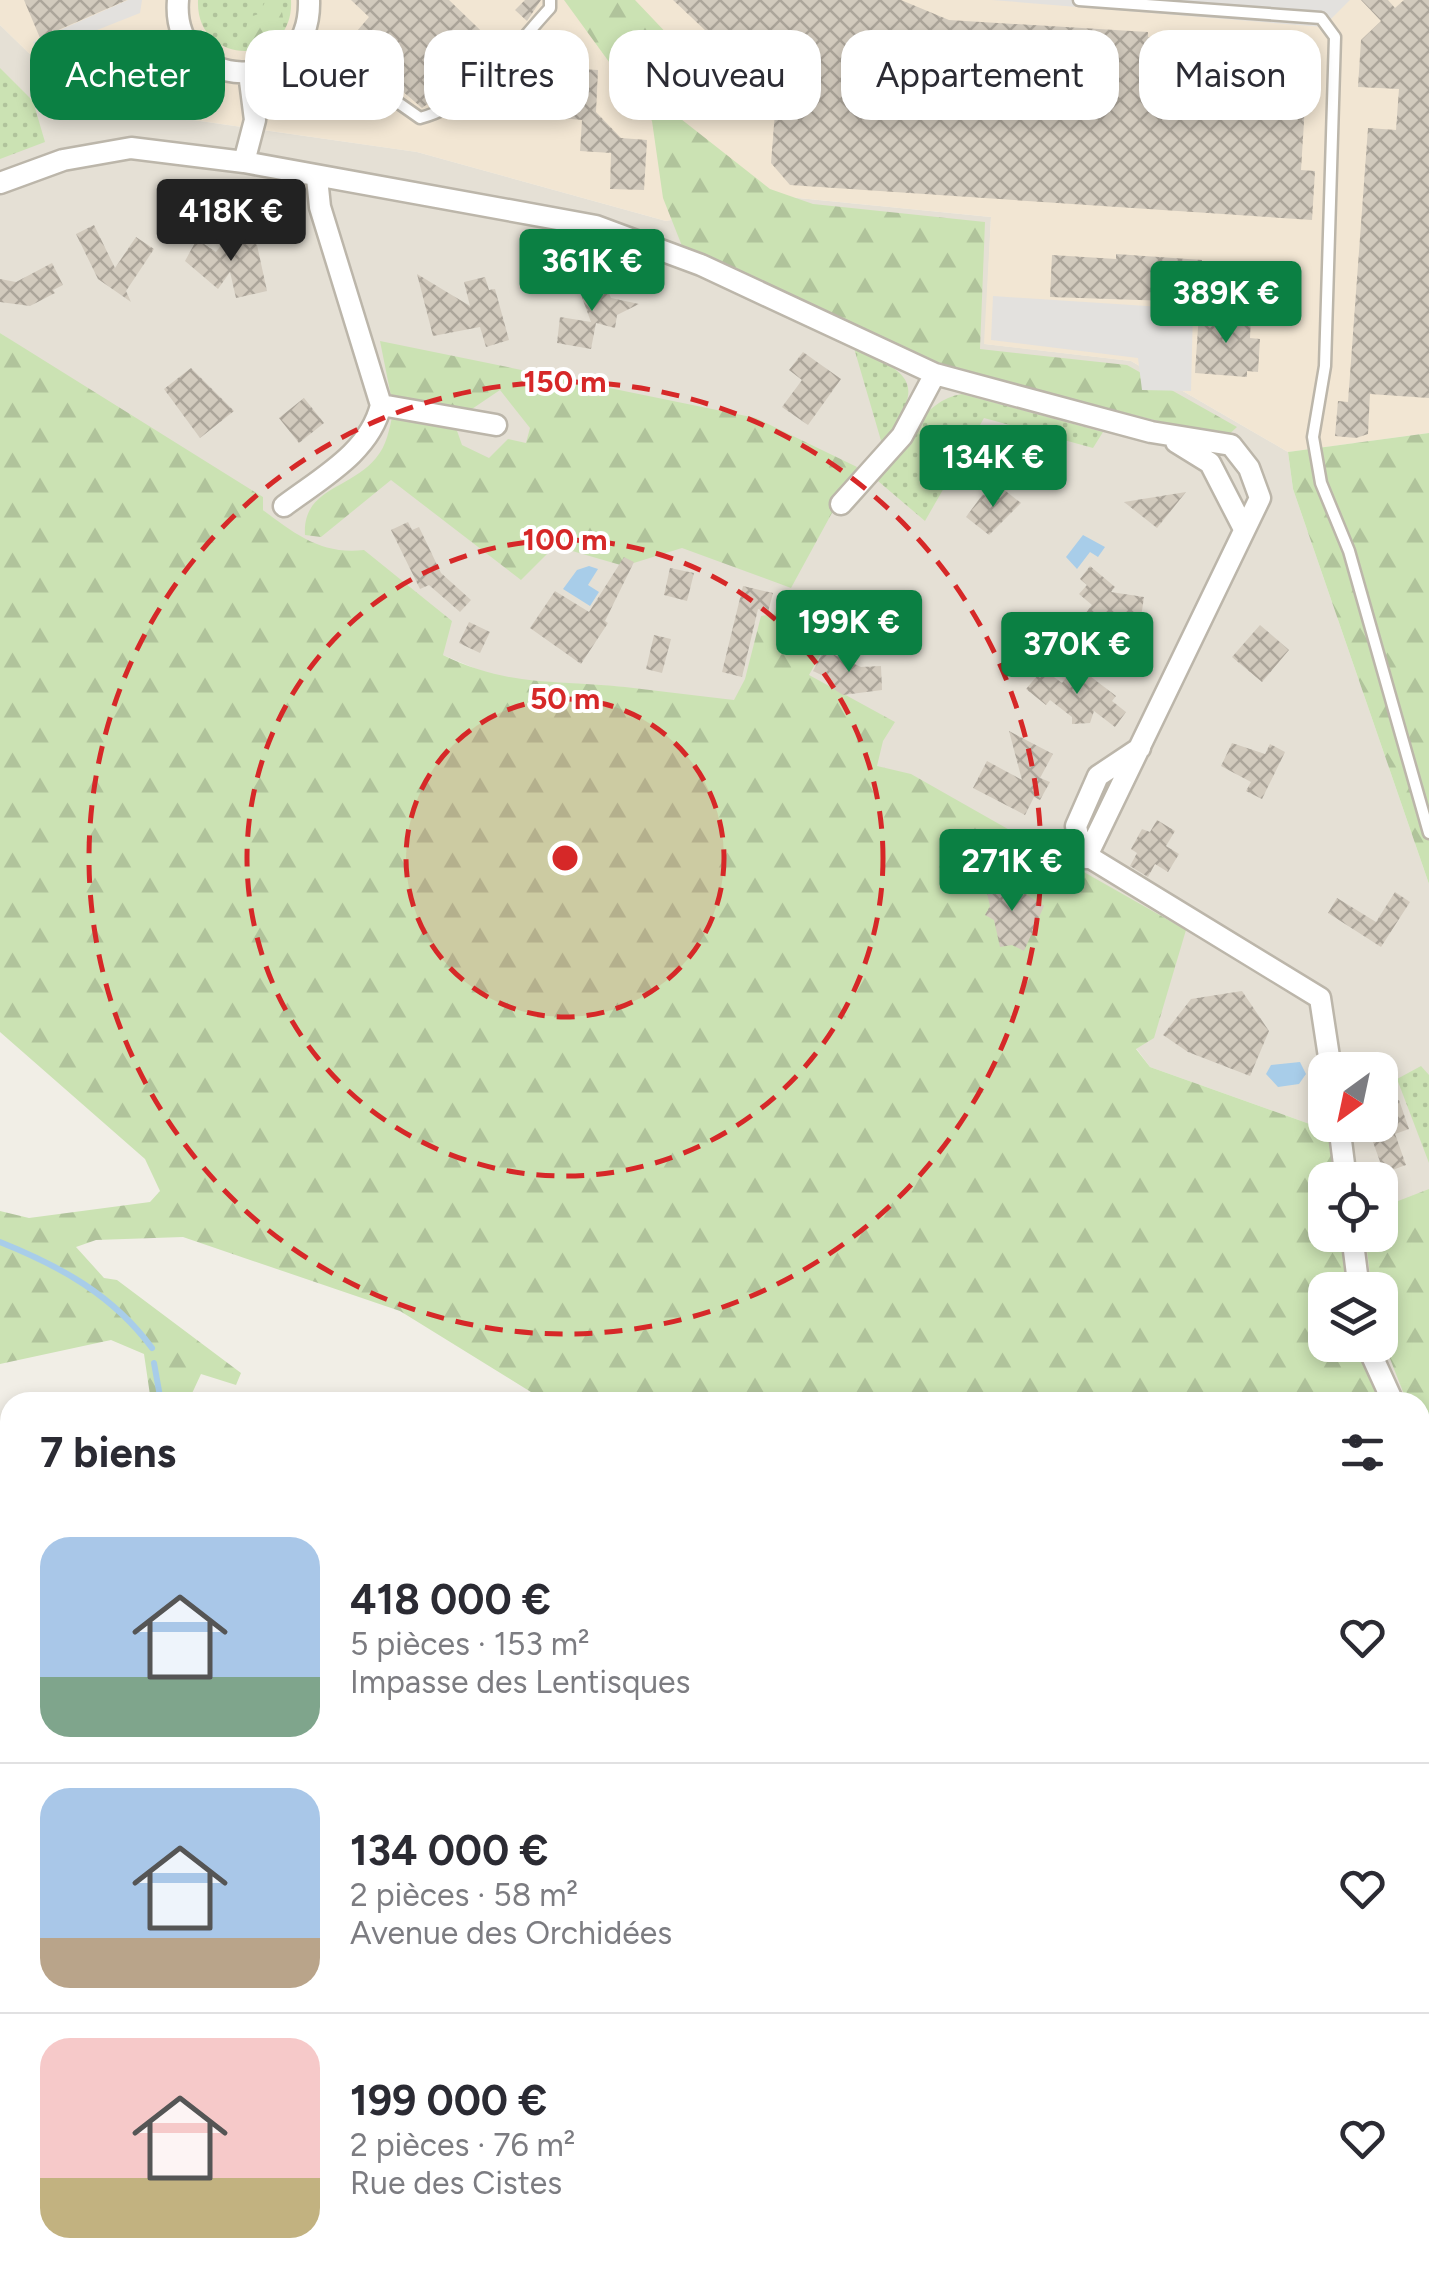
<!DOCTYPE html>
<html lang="fr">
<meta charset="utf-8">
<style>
body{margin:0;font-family:Figtree,sans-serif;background:#f7f7f7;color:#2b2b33;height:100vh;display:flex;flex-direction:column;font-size:38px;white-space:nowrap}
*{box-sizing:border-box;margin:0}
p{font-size:32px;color:#7c7c81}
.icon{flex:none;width:55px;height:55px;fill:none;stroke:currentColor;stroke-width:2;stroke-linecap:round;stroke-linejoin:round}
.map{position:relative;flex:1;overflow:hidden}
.panel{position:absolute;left:0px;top:1392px;width:1430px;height:892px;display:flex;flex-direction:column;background:#fff;border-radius:30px 30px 0 0;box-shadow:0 5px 15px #0003}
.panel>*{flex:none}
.top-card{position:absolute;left:30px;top:30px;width:1370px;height:90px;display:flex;gap:20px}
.needle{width:65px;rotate:213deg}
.buttons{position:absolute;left:1308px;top:1052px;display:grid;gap:20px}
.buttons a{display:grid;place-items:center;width:90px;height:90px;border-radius:20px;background:#fff;box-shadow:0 5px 15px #0003;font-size:50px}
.price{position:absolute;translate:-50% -85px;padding:0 22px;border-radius:10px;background:#0b8043;color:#fff;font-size:32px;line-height:65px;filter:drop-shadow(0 2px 5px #0008)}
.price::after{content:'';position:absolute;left:50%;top:60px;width:30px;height:22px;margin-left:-15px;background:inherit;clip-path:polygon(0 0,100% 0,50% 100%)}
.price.active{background:#222;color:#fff}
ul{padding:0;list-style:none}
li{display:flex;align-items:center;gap:30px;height:250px;padding:0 40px}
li+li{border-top:2px solid #e1e1e2}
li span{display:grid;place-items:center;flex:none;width:280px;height:200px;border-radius:30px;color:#555}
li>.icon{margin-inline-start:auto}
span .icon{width:120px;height:120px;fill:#fffc;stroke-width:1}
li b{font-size:42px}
h2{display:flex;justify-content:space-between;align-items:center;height:120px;padding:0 40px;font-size:42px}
.tag{padding:0 35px;border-radius:30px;background:#fff;box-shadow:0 5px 15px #0003;font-size:35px;line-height:90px}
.tag.active{background:#0b8043;color:#fff}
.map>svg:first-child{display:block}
.residential{fill:#e5e0d5;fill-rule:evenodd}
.commercial{fill:#f2e6d3}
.grass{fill:url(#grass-dots)}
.forest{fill:url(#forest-firs)}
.parking{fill:#e3e1de}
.water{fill:#a8cde9}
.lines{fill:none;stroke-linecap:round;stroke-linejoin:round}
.stream{stroke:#a8cde9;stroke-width:6}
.building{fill:url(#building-cross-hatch)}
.lane-casing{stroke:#bcb6aa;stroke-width:15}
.street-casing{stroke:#bcb6aa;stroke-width:25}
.lane{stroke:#fff;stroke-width:10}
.street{stroke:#fff;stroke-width:20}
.ring{fill:none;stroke:#d62828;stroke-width:5;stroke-dasharray:18 12}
.centre{fill:#d62828;stroke:#fff;stroke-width:5}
.ring-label{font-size:30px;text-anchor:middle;font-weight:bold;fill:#d62828;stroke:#fff;stroke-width:8;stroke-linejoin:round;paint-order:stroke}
</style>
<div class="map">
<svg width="1429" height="2284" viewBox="0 0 1429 2284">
<defs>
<pattern id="grass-dots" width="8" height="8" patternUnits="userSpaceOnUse" patternTransform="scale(2.5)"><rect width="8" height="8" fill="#cbe2b3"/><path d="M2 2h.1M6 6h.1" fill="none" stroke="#b0c39b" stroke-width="1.8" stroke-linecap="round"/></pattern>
<pattern id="forest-firs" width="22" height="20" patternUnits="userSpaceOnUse" patternTransform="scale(2.5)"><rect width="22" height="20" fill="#cbe2b3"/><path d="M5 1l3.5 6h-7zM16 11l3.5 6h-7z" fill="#b0c39b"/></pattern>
<pattern id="building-cross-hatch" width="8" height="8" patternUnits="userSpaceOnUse" patternTransform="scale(2.5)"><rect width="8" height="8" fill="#d2cabd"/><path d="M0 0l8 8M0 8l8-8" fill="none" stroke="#aca59a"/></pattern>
</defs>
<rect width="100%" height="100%" fill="#f1eee6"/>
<path class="residential" d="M0,25l81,79 336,48 249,69 122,-24 203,20 -6,127 146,17 157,91 5,37 136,395v579l-9,-9v-52h-38l-22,-57h20v-55l-35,-55h35v-55h-42l-6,-48 -182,-65 -14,-19 -513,-361 -123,-8 -57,-24 -180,-145 -263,-177zM1325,1070h55v55h-55z
M1420,2159l9,5v120h-562l9,-9h544z"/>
<path class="commercial" d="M0,0h1429v433l-141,19 -157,-91 -147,-17 7,-127 -203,-20 -122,24 -249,-69 -336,-48 -81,-79z"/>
<path class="grass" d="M198,0h93c4,68 -96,68 -93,0z
M0,68l33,33 12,41 -45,17z
M854,348c64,27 69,39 28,96z
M962,394l141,38 -10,16 -109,-30 -59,103 -47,-40c21,-30 45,-82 84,-87z
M1421,1066l8,9v88l-32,-84z
M0,2212l10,1v62h866l-9,9h-867z"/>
<path class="forest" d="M266,0l14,5c7,20 3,34 -16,44l-2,-7 -14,-4 -3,-6 4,-15 10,-3z
M564,0h71l57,60 -11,59 89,70 43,15 172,18 -5,127 147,16 110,62 -12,11 -272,-69 -59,-23 -212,-100 -19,-48 -11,-77z
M0,333l263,164v13c32,24 59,45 101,40l88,71 -9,34c65,32 113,25 182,32 36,4 72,9 109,13l11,-21 16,-63 13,-2 7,-23 74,2 -46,82 86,47 -12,19 -6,25 34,8 275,156 -32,108 -18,11 14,18 182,65 6,48h-13v55h20l6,55h-26v55h35l22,57h-835l-147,-91 -217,-74 -87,3 -20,7 28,31 13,2 124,93 -5,12 -35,-11 -13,28h-37l-7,-48 -33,-14 -111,24v-153l29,7 121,-16 10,-11 -15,-32 -145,-127z
M380,341l376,77 101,49 -66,121 -109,-40 -58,18 -69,-20 -34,34 -130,-100 -70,57 -16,-2c-3,-47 46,-46 71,-77 11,-13 13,-28 17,-45l62,12 7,20 27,13 19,-19 18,4 4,-15 -30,-38 -34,23 -75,-17z
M1429,433v451l-136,-395 -5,-37z
M1429,1189v240l-9,-10v-17h-13l-27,-69v-43h-8l-7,-55h15v-27z
M1420,1454l9,9v644l-9,-5z"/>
<path class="parking" d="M128,0h14l-2,13 -101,40 -6,-11z
M992,0h358l-27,27z
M126,36l5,20 -5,37 -57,-8 -21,-21 36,-10 15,-17z
M330,40l18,10 51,46 -13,22 -76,-39z
M993,296l200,13 -2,82 -49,-1 -4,-32 -147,-18z"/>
<path class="water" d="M214,197l14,11 -21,34 -20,-15z
M1083,535l22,12 -7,10 -8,-5 -13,17 -11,-12z
M589,566l9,3 -10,16 11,7 -9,14 -27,-17 14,-19z
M1300,1062l6,12 -7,10 -21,3 -12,-13 5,-9z"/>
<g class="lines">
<path class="stream" d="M0,1242c60,24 113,53 152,106
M154,1363l7,39
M0,1812l10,1"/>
</g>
<path class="building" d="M24,0h103l-87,38z
M351,0h98l52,50 -79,58 -65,-56v-21l12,-14z
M525,0h16l-14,21 -12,-11z
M673,0h228l48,20 199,12v5l111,7 -1,8 50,4 -7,114 14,1 -3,49 -522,-35 -19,-22 6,-76 -20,-38 -34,-2z
M1361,0h27l7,8 9,-8h25v398l-59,-4 -2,40 -12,4 -21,-2 3,-35 10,1 20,-274 28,2 3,-41 -41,-2 3,-47 20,-19z
M563,68l35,2 -2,42 25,26 26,2 -3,50 -34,-1 1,-36 -31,-2 2,-31 -21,-2z
M94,225l21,43 21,-31 18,12 -28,42 5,11 -33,-23 -22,-45z
M234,228l23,17 10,46 -31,7 -6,-26 -12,17 -33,-28 12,-22 19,13z
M1116,254l86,6 -3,42 -149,-5 2,-42 64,4z
M52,263l11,22 -10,5 2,3 -25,13 -30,-4v-23l16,3z
M417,274l53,32 -6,-24 21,-5 4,13 6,-1 14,51 -23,7 -6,-20 -47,9z
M601,275l10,23 28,6 -22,11 -2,13 -19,-5 -5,26 -34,-6 3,-26 31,5 -14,-38z
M1199,313l52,3 -1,22 10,1 -2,33 -11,-1v6l-52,-4z
M803,352l38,27 -33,46 -26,-18 20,-27 -13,-10z
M191,368l43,43 -34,27 -36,-49z
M304,398l20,25 -25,20 -20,-25z
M998,485l23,18 -32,32 -23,-18 17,-23 5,4z
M1186,492l-29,36 -33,-26z
M408,522l4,8 7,-3 22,46 30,27 -11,12 -31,-27 -9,4 -29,-59z
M624,557l10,5 -29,59 3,2 -27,41 -51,-36 25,-37 34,21z
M1090,566l25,21 -4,5 33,5 -4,27 -26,-5 -11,13 -19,-17 8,-10 -13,-11 8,-9 -7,-6z
M670,568l24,5 -7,28 -23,-6z
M743,586l30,7 -5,19 -10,-3 -16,68 -20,-5z
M469,622l21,10 -10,21 -21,-10z
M1260,625l29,25 -27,32 -30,-25z
M654,635l17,4 -9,34 -16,-4z
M824,650l37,17 20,-1 1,24 -39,5 -14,-9 3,-6 -19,-9z
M1043,669l19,14 6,-8 18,-2 30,23 -4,5 14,11 -11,15 -21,-16 -4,12 -18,1v-7l-22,-17 -4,5 -20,-16z
M1009,731l44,23 -13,24 10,4 -10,18 -6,-3 -9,18 -52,-27 14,-27 35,19z
M1232,743l33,11 5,-10 15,8 -23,47 -16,-8 5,-9 -30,-16z
M1157,820l18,11 -9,15 13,8 -11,18 -13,-8 -7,13 -18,-11 7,-13 -6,-4 11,-20 8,3z
M1004,880l40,26 -20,45 -12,-6 -12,2 -6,-27 -9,-5 5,-9 -5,-21z
M1395,892l15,10 -29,45 -53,-34 9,-15 39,24z
M1242,991l27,40 -19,45 -62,-24 -25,-17 28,-36z
M1399,1100l10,29 -14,5 11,31 -22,8 -17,-48h13v-18z"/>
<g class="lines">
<defs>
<path id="lane" d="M1079,0l242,18 14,19 -10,329 -12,71 8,46 28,68 80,282
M304,35l24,10 5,12 87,61c57,-15 92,-69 130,-110v-8
M1425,2129l4,2"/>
<path id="street" d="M178,0c-8,93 134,100 131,0
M244,162l11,-42 -6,-47
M0,183l63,-23 68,-12 113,14 352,64 105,39 234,109 216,58 80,13 18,23 11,30 -174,360
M381,405l115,20
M1176,442l34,21 34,66
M841,504l61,-68 33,-62
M284,506c37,-28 86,-54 97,-101l-61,-198 -3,-29
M1140,748l-42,28 -22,50 5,26 239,146 11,72
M1339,1125l7,55
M1352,1235l7,55
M1367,1345l26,57
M1420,1442l9,8
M1276,2275l17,9
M1309,2284l4,-9
M1407,2284l11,-9"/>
</defs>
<use href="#lane" class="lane-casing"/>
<use href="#street" class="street-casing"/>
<use href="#lane" class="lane"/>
<use href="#street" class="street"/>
</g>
<circle cx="565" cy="858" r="159" fill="#d62828" fill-opacity=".12"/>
<g class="ring">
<circle cx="565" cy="858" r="159"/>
<circle cx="565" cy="858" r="318"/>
<circle cx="565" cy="858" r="476"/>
</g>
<circle cx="565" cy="858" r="15" class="centre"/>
<g class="ring-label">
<text x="565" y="392">150 m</text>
<text x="565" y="550">100 m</text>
<text x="565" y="709">50 m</text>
</g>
</svg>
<div class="buttons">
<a><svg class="needle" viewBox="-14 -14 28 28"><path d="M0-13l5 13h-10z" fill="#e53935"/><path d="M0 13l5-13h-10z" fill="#7c7c81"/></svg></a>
<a><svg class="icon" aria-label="locate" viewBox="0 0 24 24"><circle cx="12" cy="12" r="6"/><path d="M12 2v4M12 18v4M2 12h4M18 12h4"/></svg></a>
<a><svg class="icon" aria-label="layers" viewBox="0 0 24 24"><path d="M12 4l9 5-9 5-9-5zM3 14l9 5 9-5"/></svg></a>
</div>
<b class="price active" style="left:231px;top:264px">418K €</b>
<b class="price" style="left:592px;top:314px">361K €</b>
<b class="price" style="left:1226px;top:346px">389K €</b>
<b class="price" style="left:993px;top:510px">134K €</b>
<b class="price" style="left:849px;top:675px">199K €</b>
<b class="price" style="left:1077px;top:697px">370K €</b>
<b class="price" style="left:1012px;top:914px">271K €</b>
<div class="top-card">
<a class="tag active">Acheter</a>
<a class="tag">Louer</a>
<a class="tag">Filtres</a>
<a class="tag">Nouveau</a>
<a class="tag">Appartement</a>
<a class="tag">Maison</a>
</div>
<section class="panel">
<h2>7 biens<svg class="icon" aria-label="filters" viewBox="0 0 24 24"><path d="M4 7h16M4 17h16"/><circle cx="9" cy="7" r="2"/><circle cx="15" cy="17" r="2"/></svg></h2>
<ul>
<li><span style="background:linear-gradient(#a9c7e8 70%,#7fa58c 0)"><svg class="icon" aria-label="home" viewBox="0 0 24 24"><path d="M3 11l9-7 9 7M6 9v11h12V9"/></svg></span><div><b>418 000 €</b><p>5 pièces · 153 m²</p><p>Impasse des Lentisques</p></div><svg class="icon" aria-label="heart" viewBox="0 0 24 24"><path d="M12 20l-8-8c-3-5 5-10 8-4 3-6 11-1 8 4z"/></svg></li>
<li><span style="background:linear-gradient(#a9c7e8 75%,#b9a48a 0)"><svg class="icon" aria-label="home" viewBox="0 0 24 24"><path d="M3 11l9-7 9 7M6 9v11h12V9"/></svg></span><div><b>134 000 €</b><p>2 pièces · 58 m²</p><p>Avenue des Orchidées</p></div><svg class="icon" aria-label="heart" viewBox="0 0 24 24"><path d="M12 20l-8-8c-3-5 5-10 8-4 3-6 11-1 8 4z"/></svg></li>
<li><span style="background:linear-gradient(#f6c9c9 70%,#c2b280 0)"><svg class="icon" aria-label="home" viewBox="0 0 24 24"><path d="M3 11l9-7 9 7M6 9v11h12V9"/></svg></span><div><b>199 000 €</b><p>2 pièces · 76 m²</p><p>Rue des Cistes</p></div><svg class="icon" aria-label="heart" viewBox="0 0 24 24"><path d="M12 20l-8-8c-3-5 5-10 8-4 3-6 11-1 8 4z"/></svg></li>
</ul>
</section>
</div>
